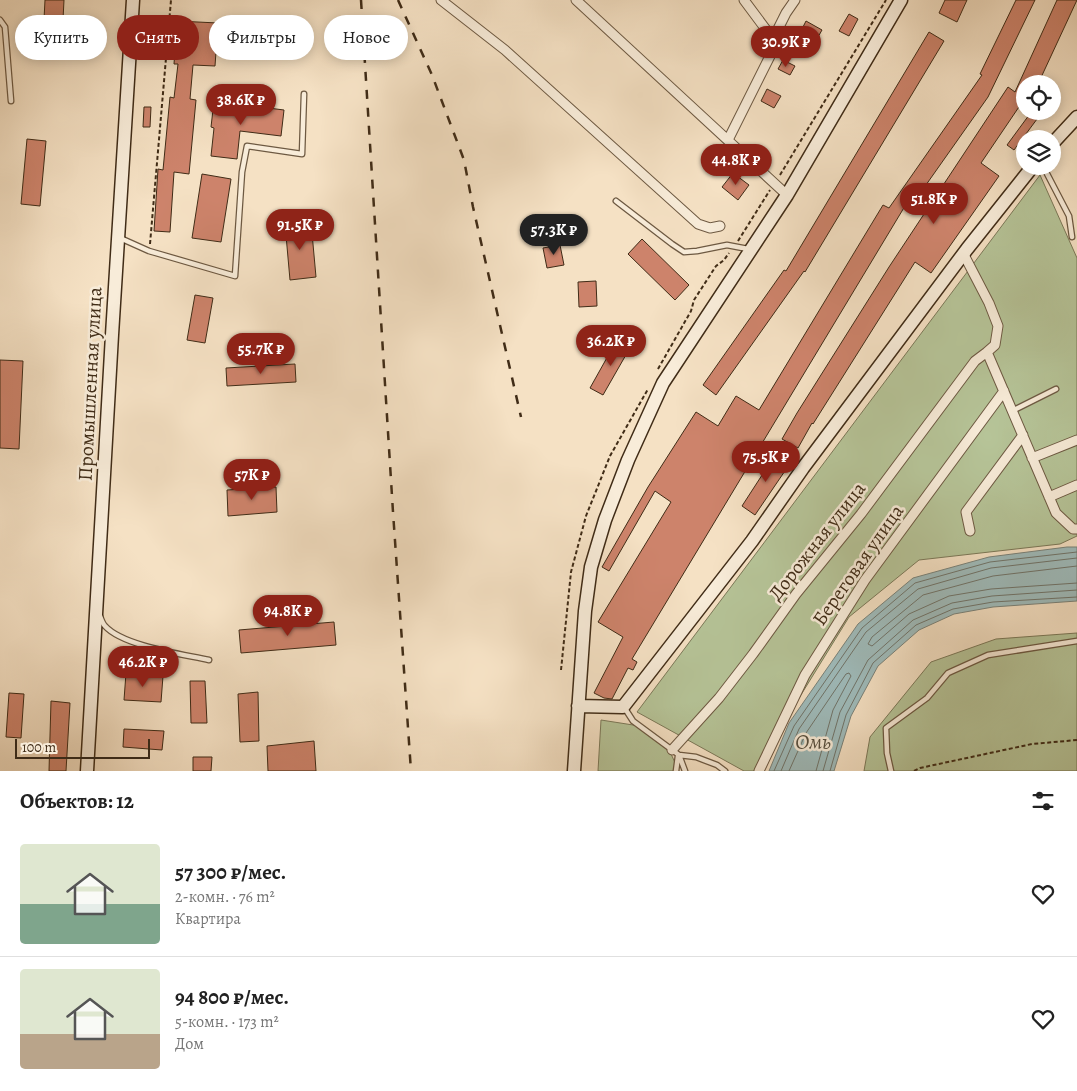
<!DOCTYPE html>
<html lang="ru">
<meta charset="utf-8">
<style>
body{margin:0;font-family:Alegreya,serif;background:#f6f6f6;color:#222;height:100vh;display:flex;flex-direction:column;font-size:19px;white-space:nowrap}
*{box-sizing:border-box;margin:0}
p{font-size:16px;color:#767676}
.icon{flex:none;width:28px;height:28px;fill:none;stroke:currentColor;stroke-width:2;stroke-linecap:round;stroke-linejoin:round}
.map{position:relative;height:771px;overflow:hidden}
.side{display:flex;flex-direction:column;background:#fff;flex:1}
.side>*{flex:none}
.guide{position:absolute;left:15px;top:15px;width:500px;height:45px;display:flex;gap:10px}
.controls{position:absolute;left:1016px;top:75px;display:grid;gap:10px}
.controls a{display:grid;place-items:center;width:45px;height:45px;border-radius:50%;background:#fff;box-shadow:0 2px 12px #0003;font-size:25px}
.scale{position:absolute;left:15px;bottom:12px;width:135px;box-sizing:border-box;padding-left:5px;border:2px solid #402c17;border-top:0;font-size:14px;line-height:18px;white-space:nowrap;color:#402c17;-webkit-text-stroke:4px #f8ecd9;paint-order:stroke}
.price{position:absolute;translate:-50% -42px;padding:0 11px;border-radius:18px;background:#8f2418;color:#fff;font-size:16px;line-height:32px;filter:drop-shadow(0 1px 2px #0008)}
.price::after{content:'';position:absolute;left:50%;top:30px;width:15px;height:11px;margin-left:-8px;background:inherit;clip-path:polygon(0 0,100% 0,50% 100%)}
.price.selected{background:#222;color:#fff}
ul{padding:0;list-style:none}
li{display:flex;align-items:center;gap:15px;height:125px;padding:0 20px}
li+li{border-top:1px solid #e0e0e0}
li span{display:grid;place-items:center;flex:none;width:140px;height:100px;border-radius:5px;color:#555}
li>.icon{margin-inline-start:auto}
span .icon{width:60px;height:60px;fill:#fffc;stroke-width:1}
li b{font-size:21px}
h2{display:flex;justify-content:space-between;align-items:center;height:60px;padding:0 20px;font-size:21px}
.tag{padding:0 18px;border-radius:22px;background:#fff;box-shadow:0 2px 12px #0003;font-size:18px;line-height:45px}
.tag.selected{background:#8f2418;color:#fff}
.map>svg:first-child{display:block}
.green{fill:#b6c498;stroke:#7b7858}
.water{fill:#9fbcbc;stroke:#79827a}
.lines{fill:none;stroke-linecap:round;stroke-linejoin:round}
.shore{stroke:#70746a;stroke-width:1}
.building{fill:#cd836b;stroke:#402c17}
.lane-casing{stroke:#6d5942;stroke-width:7}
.street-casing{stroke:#6d5942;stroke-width:11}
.secondary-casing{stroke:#402c17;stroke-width:15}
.path{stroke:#402c17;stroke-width:2;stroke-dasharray:4 2.5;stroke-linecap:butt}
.lane{stroke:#f8ecd9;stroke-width:4.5}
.street{stroke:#f8ecd9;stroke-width:9}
.secondary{stroke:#f8ecd9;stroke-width:12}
.rail{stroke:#402c17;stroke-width:2.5;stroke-dasharray:9 9;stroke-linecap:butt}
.labels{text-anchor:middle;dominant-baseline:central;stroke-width:5;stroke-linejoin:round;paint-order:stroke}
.street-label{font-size:20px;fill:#402c17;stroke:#f8ecd9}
.water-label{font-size:21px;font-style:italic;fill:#585040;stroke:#f8ecd9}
</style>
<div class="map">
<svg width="1077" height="771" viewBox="0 0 1077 771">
<rect width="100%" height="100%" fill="#f5e1c4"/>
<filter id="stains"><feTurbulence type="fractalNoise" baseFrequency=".004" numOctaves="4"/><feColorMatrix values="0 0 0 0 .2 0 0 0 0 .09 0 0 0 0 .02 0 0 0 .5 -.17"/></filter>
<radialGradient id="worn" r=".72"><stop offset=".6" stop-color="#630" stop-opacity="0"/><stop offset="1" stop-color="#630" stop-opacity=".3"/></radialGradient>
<path class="green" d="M1040,175l37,83v278l-17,8 -141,16 -70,57 -95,154h-10l-107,-59z
M1077,633v138h-213l6,-34 61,-75 65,-23z
M601,720l45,7 25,27 8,17h-81z"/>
<path class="water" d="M1067,547h10v54l-84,6 -39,7 -35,16 -41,36 -27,50 -17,55h-65l20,-48 69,-99 55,-46 76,-21z"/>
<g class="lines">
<path class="shore" d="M1077,566l-84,10 -70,19 -51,42 -4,7 4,2 37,-32 40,-18 42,-7 86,-6
M774,771l20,-45 68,-98 53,-45 75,-21 87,-10
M781,771l18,-42 67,-97 52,-43 73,-21 86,-10
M789,771l17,-38 40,-59 3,-1 2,3 -18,34 -17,61
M823,771l17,-59 28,-52 45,-40 39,-17 40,-7 85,-6
M830,771l16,-56 27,-52 43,-38 37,-16 40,-7 84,-5"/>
</g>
<path class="building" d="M45,0h19l-3,59 -19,-1z
M945,0h22l-10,22 -18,-9z
M1016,0h19l-47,97 -79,112 -4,-3 -273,453 5,3 -4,8 -5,-2 -16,31 -8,-1 -10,-5 29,-56 -25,-15 73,-120 -16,-11 -46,80 -7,-4 46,-80 48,-75 22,14 18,-30 23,14 124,-205 6,3 93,-133 -2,-1z
M1057,0h20l-39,84h-13v14l-44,65 18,13 -68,97 -16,-11 -102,162 -1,-1 -14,25 -16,-9 15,-26 92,-146 119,-180 7,5z
M849,14l9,5 -9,17 -10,-5z
M177,21l41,2 -3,43 -22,-1 -3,34 6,1 -7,74 -15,-2 -4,60 -16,-1 4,-62 5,1 7,-73 4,1 4,-34h-4z
M806,21l16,9 -8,14 -15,-9z
M929,32l15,9 -139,231 -1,-1 -88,124 -13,-10 81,-115 2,1z
M783,60l12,6 -5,9 -12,-6z
M767,89l14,7 -7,12 -13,-7z
M214,101l70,9 -3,26 -41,-5 -3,28 -26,-3 3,-28 -3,-1z
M144,107h7l-1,20h-7z
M1032,111h11l-29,39 -7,-5z
M27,139l19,2 -6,65 -19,-2z
M733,173l16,12 -11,15 -16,-13z
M202,174l29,5 -10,63 -29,-4z
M311,222l5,55 -26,3 -5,-56z
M642,239l47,46 -14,15 -47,-46z
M560,245l4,20 -17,3 -4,-20z
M596,281l1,25 -18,1 -1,-25z
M195,295l18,3 -8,45 -18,-3z
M618,338l13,8 -28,49 -13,-7z
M0,360l23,1 -4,88 -19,-1z
M295,364l1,18 -69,4 -1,-18z
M777,452l14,10 -36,53 -13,-9z
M276,487l1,25 -49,4 -1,-26z
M334,622l2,23 -95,8 -2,-23z
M126,673l37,3 -2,26 -37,-2z
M190,681h15l2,42h-16z
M258,692l1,49 -19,1 -2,-48z
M9,693l15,1 -3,44 -15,-1z
M51,701l19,2 -4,68h-17z
M124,729l40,2 -2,19 -39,-3z
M314,741l2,30h-48l-1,-25z
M193,757h19l-1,14h-18z"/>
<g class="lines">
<defs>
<path id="lane" d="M0,20l5,7 6,74
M1043,166l26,50 3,21
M616,201l56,43 12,8 13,-1 30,-6 21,4
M120,238l29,13 86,25 7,-104 5,-26 55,8 2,-60
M1012,411l44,-22
M100,616c1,3 3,8 5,10 18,20 77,28 104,34
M624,707l9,14 46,34 17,2 21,8 8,6
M679,755l6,16
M676,771l2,-15
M891,771l-4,-18 -1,-25 41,-30 21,-25 40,-18 89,-14"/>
<path id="street" d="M441,0l64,50 193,174 12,4 10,-2
M576,0l211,195
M744,0l29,39
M728,140l42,-84 3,-17 13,-26 9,-13
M963,253l26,50 9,23 -3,19 -8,7 69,161 17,16h4
M1032,458l45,-18
M1049,497l28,-12
M970,531l-4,-19 57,-77
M672,750l47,-52 34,-44 43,-60 65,-80 114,-153 12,-9
M759,771l46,-96 60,-95 139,-189"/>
<path id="secondary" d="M1052,144l25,-27
M578,706l45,1 129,-166 51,-73 164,-219 66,-83
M87,771l25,-436 21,-335
M574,771l11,-160 6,-44 14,-47 23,-60 35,-77 124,-188 114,-195"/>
</defs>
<use href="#lane" class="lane-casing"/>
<use href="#street" class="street-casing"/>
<use href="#secondary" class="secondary-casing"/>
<path class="path" d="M780,175l106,-175
M738,241l32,-51
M150,244l21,-244
M658,369l33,-58 3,-11 22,-34 8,-6 5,-7
M561,670l10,-98 15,-56 24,-60 38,-67
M914,771l6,-3 112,-24 45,-4"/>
<use href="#lane" class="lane"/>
<use href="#street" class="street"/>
<use href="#secondary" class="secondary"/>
<path class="rail" d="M361,0l32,512 18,259
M398,0l34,75 32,85 9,47 48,210"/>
</g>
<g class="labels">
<g class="street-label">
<text transform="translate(90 384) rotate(-87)">Промышленная улица</text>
<text transform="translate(817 541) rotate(-52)">Дорожная улица</text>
<text transform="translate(858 565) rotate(-55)">Береговая улица</text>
</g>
<g class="water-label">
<text x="813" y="742">Омь</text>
</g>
</g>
<rect width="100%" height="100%" filter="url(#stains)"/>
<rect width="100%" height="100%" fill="url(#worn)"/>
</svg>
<div class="controls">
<a><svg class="icon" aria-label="locate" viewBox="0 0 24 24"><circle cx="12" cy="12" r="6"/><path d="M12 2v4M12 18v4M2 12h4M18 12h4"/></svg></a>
<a><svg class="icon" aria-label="layers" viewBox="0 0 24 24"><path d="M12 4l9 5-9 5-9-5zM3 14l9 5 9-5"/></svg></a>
</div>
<div class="scale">100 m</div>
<b class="price" style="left:786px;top:68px">30.9K ₽</b>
<b class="price" style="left:241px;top:126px">38.6K ₽</b>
<b class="price" style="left:736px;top:186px">44.8K ₽</b>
<b class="price" style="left:934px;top:225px">51.8K ₽</b>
<b class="price" style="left:300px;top:251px">91.5K ₽</b>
<b class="price selected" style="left:554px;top:256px">57.3K ₽</b>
<b class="price" style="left:611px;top:367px">36.2K ₽</b>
<b class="price" style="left:261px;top:375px">55.7K ₽</b>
<b class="price" style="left:766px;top:483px">75.5K ₽</b>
<b class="price" style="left:252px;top:501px">57K ₽</b>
<b class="price" style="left:288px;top:637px">94.8K ₽</b>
<b class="price" style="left:143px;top:688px">46.2K ₽</b>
<div class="guide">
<a class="tag">Купить</a>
<a class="tag selected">Снять</a>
<a class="tag">Фильтры</a>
<a class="tag">Новое</a>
</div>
</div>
<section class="side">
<h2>Объектов: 12<svg class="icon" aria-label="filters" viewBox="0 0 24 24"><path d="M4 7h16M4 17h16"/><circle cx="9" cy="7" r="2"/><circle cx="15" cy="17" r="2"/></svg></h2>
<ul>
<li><span style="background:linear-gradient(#dfe7d0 60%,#7fa58c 0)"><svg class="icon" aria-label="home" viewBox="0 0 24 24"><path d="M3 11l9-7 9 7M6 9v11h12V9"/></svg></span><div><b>57 300 ₽/мес.</b><p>2-комн. · 76 m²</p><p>Квартира</p></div><svg class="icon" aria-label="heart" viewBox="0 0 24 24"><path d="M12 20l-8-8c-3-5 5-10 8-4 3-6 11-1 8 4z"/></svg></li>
<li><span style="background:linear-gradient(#dfe7d0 65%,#b9a48a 0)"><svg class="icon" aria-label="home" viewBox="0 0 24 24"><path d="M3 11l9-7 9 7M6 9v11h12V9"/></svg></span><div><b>94 800 ₽/мес.</b><p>5-комн. · 173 m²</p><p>Дом</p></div><svg class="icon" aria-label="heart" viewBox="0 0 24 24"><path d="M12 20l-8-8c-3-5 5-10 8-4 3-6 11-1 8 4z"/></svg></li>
</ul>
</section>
